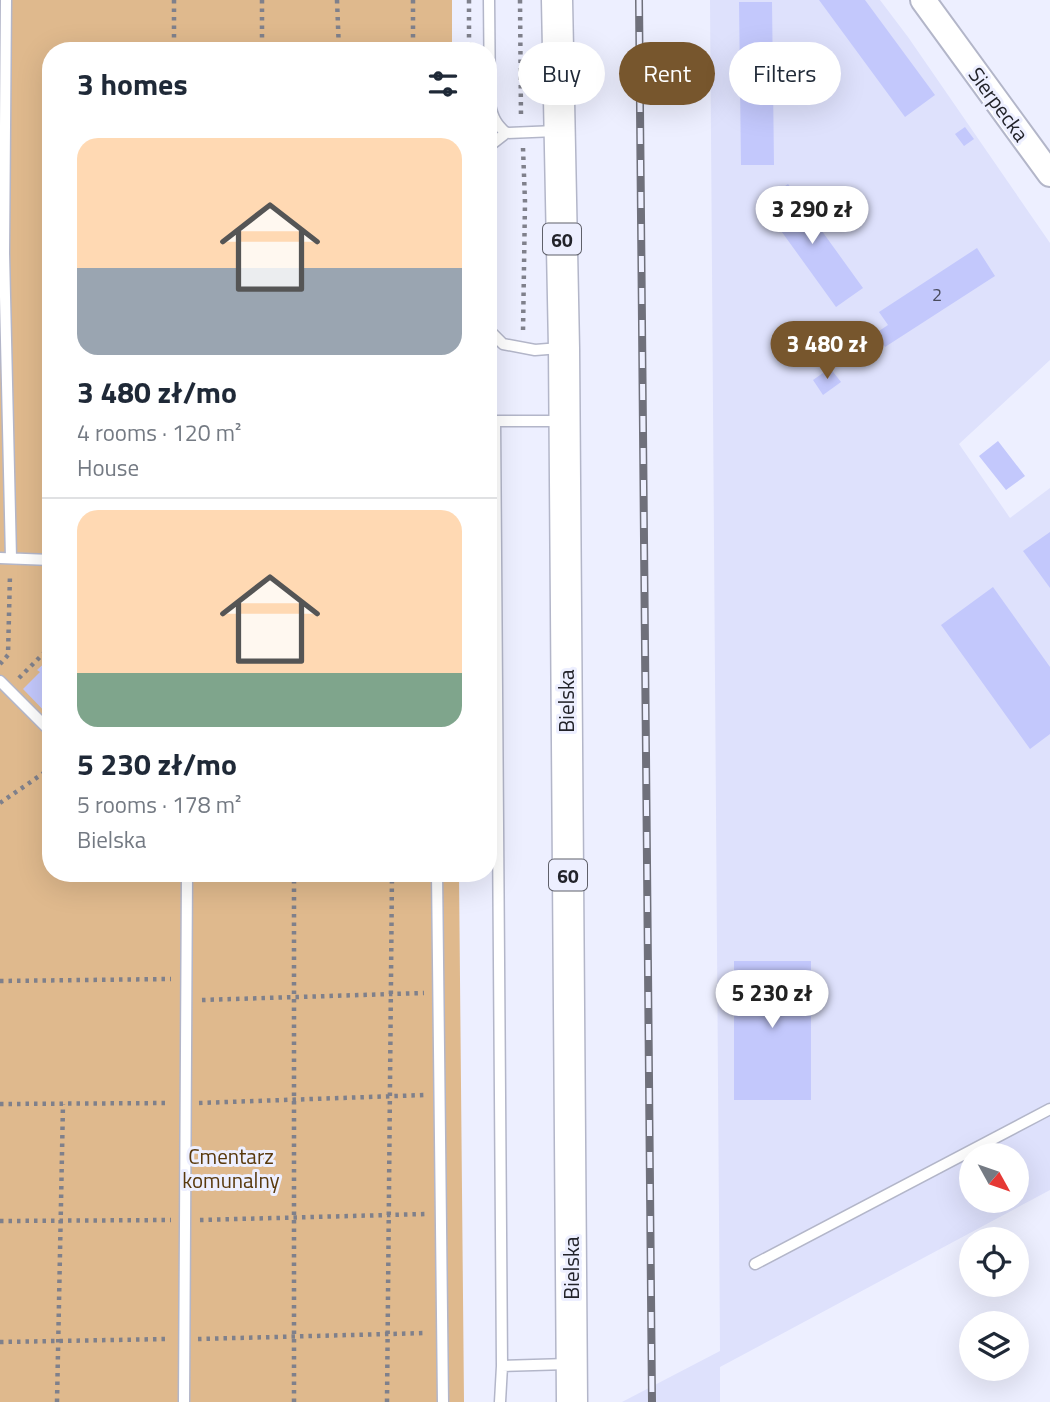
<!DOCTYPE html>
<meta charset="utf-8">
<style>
body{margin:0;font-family:"Titillium Web",sans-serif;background:#f2f2f3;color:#1f2937;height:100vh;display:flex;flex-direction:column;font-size:26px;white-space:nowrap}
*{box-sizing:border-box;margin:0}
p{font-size:23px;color:#747a83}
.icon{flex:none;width:38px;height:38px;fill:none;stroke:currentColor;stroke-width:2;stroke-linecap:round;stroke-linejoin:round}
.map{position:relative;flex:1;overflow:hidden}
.details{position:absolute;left:42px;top:42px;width:455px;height:840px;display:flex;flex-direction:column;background:#fff;border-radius:28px;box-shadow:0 7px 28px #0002}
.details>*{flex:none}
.top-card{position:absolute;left:518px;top:42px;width:427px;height:63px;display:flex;gap:14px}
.needle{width:46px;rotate:130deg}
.fabs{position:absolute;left:959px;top:1143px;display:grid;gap:14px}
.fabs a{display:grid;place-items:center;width:70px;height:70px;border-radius:50%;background:#fff;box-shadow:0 7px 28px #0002;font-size:35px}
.price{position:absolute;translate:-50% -60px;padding:0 16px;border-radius:24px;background:#fff;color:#222;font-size:23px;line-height:46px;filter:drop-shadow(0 2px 4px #0008)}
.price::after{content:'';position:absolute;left:50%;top:42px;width:21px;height:16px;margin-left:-10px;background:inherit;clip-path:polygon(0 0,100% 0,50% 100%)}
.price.active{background:#77562d;color:#fff}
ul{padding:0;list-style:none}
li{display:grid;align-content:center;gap:14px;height:371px;padding:0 35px}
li+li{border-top:2px solid #e0e1e3}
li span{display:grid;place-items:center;height:217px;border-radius:21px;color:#555}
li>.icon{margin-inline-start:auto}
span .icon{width:126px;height:126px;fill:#fffc;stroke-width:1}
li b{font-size:30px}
h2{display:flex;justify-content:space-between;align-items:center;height:84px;padding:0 35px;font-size:30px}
.tag{padding:0 24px;border-radius:32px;background:#fff;box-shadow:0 7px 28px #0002;font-size:24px;line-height:63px}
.tag.active{background:#77562d;color:#fff}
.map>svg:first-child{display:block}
.built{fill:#dee1fc;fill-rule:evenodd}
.green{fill:#dfb98d}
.building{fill:#c3c8fc}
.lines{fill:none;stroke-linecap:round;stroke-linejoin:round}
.service-casing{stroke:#b3b6c9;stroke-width:13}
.tertiary-casing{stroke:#b3b6c9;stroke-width:28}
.primary-casing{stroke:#b3b6c9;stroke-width:33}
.path{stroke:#7f808b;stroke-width:4.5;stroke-dasharray:3.5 5;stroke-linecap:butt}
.service{stroke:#fff;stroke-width:10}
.tertiary{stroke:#fff;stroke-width:24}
.primary{stroke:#fff;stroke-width:30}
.rail-casing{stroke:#6f707b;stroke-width:8}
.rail{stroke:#edefff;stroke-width:5;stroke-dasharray:16;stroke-linecap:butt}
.labels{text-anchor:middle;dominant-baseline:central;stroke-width:6;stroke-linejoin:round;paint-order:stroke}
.number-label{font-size:18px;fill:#4a4c5e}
.shield{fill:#edefff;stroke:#5f606a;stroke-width:2}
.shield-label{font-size:19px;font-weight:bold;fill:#22232a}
.street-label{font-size:21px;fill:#22232a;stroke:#edefff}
.park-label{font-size:21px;fill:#59390c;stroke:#edefff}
</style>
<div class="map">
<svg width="1050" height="1402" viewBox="0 0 1050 1402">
<rect width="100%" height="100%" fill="#edefff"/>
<path class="built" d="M710,0h170l28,37 142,206v117l-91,84 51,74 40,-30v702l-330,177v35h-98l98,-51zM971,1155h46v45h-46z"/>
<path class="green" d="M0,0h452v51h-401v822h408l5,529h-464z"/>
<path class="building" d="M819,0h46l70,95 -30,22z
M739,2h33l2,163h-33z
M965,127l9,12 -10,7 -9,-12z
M788,184l75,104 -27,19 -75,-104z
M977,248l18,28 -110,71 -9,-14 12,-8 -9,-13z
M830,368l11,14 -18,13 -10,-15z
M998,441l27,35 -19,14 -27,-34z
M1050,532v56l-27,-37z
M993,587l57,80v67l-20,15 -89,-124z
M51,657v61l-28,-29 17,-17 -3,-2z
M734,961h77v139h-77z"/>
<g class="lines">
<defs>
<path id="service" d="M6,0l-2,253 7,305
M489,0l1,105c3,13 6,19 16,28
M488,147l18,-14 50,-2
M488,329l15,15 32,6 25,-2
M561,421h-66l7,945 66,-2
M0,558l51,2
M0,681l51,51
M437,873l6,529
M755,1264l295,-155
M184,1402l3,-529
M500,1402l2,-36"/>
<path id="tertiary" d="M923,0l127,174"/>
<path id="primary" d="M557,0l7,348 8,1054"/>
</defs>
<use href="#service" class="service-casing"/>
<use href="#tertiary" class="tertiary-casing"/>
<use href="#primary" class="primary-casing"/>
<path class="path" d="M174,0v51
M262,0v51
M337,0l2,51
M413,0v48
M469,0v51
M520,0l1,118
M174,45l165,4 74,-1
M523,148l2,54 -2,130
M0,664l8,-9 2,-81
M19,678l32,-32
M0,803l51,-35
M0,981l171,-2
M202,1000l222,-7
M199,1103l226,-8
M0,1104l170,-1
M200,1220l226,-6
M0,1221l171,-1
M198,1339l229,-6
M0,1342l168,-3
M57,1402l6,-298
M294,1402v-529
M387,1402l5,-529"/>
<use href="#service" class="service"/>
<use href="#tertiary" class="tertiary"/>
<use href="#primary" class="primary"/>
<defs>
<path id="rail" d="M639,0l13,1402"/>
</defs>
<use href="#rail" class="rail-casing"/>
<use href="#rail" class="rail"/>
</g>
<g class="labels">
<g class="number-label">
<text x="937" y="294">2</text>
</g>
<g class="shield">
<rect x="543" y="223.5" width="38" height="31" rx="5"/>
<rect x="549" y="859.5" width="38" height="31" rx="5"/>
</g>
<g class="shield-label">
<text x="562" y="239">60</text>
<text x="568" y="875">60</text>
</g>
<g class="street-label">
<text transform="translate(999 104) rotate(54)">Sierpecka</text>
<text transform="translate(566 701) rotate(-90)">Bielska</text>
<text transform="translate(571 1268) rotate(-90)">Bielska</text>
</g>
<g class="park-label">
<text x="231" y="1156">Cmentarz<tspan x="231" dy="24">komunalny</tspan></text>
</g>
</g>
</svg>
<div class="fabs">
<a><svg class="needle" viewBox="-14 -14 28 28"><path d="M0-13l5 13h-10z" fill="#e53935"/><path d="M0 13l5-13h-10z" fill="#747a83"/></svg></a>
<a><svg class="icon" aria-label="locate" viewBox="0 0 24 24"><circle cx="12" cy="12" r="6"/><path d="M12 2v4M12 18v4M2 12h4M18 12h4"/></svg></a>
<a><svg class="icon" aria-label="layers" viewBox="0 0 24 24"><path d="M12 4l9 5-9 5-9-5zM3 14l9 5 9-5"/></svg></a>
</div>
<b class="price" style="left:812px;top:246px">3 290 zł</b>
<b class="price active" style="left:827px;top:381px">3 480 zł</b>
<b class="price" style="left:772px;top:1030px">5 230 zł</b>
<div class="top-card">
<a class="tag">Buy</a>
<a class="tag active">Rent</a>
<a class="tag">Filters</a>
</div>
<section class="details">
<h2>3 homes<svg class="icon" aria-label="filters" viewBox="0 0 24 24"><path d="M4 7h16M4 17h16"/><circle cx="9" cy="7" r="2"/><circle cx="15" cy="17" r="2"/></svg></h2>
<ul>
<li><span style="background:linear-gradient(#ffd9b3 60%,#9aa5b1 0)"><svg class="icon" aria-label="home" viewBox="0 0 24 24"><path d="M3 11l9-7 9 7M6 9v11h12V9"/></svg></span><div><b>3 480 zł/mo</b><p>4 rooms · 120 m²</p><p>House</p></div></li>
<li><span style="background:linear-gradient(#ffd9b3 75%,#7fa58c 0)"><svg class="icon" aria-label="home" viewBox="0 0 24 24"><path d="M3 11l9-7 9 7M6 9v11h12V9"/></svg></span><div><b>5 230 zł/mo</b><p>5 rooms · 178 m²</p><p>Bielska</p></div></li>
</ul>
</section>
</div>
